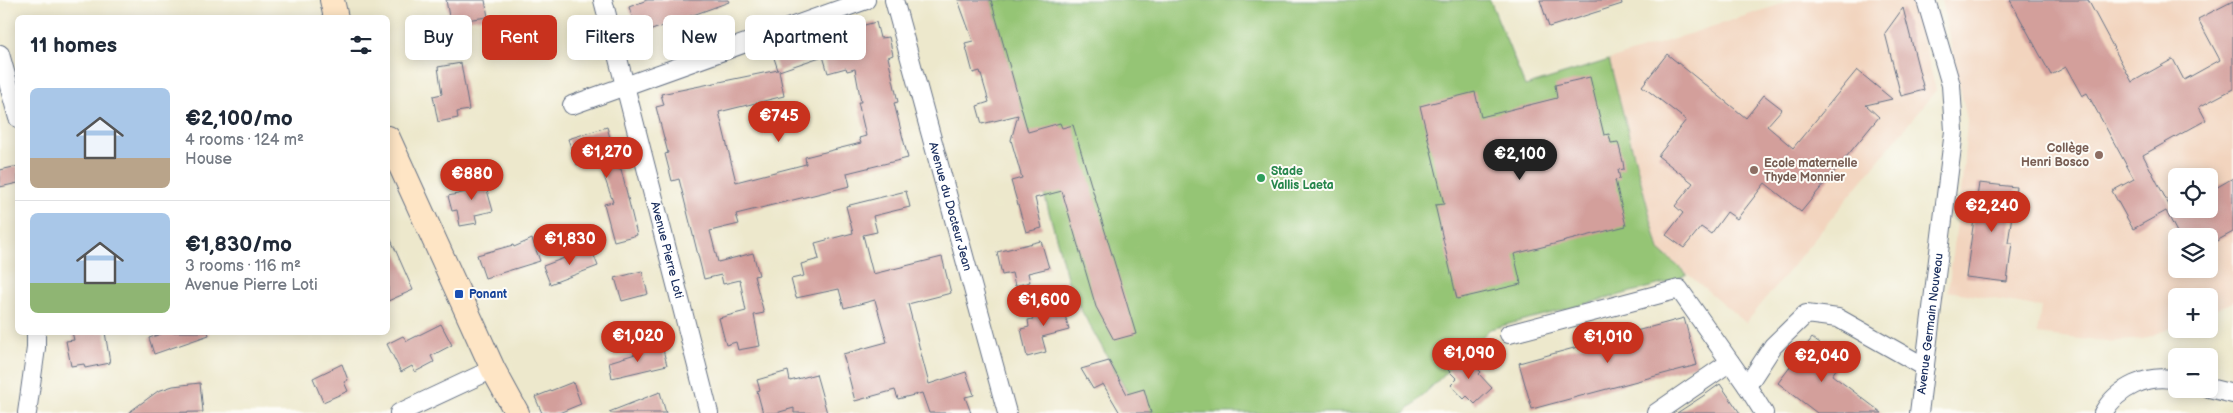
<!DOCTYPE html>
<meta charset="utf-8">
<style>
body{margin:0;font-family:"Balsamiq Sans",sans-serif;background:#f2f2f3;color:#1f2937;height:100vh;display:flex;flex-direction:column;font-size:19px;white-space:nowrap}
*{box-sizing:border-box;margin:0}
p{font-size:16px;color:#747a83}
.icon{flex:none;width:28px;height:28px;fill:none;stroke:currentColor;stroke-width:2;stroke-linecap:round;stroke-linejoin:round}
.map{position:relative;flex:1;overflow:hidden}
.side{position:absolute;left:15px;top:15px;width:375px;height:320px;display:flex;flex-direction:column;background:#fff;border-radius:8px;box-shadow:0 2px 12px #0003}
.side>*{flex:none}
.guide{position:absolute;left:405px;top:15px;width:475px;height:45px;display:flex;gap:10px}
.buttons{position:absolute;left:2168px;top:168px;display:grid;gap:10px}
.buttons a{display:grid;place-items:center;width:50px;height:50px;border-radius:8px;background:#fff;box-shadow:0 2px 12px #0003;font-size:25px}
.price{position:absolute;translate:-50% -42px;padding:0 11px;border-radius:18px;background:#c8321e;color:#fff;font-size:16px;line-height:32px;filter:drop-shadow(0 1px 2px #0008)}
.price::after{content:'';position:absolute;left:50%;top:30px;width:15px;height:11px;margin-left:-8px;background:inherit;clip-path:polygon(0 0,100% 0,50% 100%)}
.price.active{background:#222;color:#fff}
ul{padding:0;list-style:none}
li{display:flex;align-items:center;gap:15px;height:125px;padding:0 15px}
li+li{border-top:1px solid #e0e1e3}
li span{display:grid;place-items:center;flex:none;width:140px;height:100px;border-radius:8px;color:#555}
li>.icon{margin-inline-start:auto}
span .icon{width:60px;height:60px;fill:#fffc;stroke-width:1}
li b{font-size:21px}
h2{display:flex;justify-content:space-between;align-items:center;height:60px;padding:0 15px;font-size:21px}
.chip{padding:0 18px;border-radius:8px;background:#fff;box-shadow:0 2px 12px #0003;font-size:18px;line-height:45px}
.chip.active{background:#c8321e;color:#fff}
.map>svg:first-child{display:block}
.built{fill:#f2d4be;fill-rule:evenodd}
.green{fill:#95c574;stroke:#587a69}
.building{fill:#d39f9b;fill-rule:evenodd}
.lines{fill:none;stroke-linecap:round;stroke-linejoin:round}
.minor-casing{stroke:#647084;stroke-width:20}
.secondary-casing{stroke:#647084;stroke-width:26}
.minor{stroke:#fff;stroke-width:18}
.secondary{stroke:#fee5c5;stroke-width:24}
.education-dot{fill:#8d6e63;stroke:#fdfcf7;stroke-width:2}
.leisure-dot{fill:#2e9e5b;stroke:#fdfcf7;stroke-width:2}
.transit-dot{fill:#1a4fb4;stroke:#fdfcf7;stroke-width:2}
.labels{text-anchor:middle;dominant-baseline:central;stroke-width:4;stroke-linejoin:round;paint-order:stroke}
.education-label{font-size:12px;font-weight:bold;fill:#785e54;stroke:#fdfcf7;text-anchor:end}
.leisure-label{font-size:12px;font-weight:bold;fill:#27864d;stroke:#fdfcf7;text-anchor:start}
.street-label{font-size:12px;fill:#1b2f5e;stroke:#fdfcf7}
.transit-label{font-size:12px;font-weight:bold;fill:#164399;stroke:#fdfcf7;text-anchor:start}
</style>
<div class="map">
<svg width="2233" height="413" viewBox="0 0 2233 413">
<rect width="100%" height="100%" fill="#fdfcf7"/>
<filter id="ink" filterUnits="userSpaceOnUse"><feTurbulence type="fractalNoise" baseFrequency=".02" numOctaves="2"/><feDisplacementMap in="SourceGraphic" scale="10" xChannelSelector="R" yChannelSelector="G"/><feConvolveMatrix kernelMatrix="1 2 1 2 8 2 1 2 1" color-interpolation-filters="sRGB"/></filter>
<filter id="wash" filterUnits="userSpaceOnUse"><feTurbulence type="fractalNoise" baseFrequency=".0096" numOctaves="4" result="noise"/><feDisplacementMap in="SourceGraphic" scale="20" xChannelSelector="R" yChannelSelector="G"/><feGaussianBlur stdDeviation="1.12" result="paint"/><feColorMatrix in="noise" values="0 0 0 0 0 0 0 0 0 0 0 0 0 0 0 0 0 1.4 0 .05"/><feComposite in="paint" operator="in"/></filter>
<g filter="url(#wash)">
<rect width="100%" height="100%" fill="#ede8cc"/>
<path class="built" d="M1794,0h119l23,90 -190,233 -87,-73 -50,-190z
M1941,0h292v302l-24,10v-16h-33v30l-33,13 -36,3 -70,-8 4,-27 -93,-16 14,-107 5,-64zM2176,176h33v33h-33zM2176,236h33v33h-33z"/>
<path class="green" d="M991,0h499l35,86 84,-26 50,190 28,24 -14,7 -183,48 -85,84h-266l-68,-121z"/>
<g id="blocks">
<path class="building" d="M446,0h39l3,17 -38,5z
M647,0h81l1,2 -91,33 -9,-28z
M958,0h33l37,132 32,-9 2,5 11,-3 63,209 -22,6 -18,-33 -34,-116 -27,7 7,30 -16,4 -15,-51 11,-3 -11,-38 7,-25 -36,9 -5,-18 12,-4 -9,-31 -7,2 -8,-30 8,-2z
M1540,0h81l1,4 -73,23z
M2010,0h78l44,82 41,-23 11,21 36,-20 -22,-41 35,-18v88l-34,18 7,13 -63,35 28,54h38v-17l24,-14v54l-24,13v-9h-30l-13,-25 -33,18 -21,-38 22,-12 -47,-86 -5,3 -16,-29 -15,8z
M1903,8l21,82 -23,6 -16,-63z
M876,22l4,16 9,-1 4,18 -5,2 10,45 -4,1 14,55 -61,15 3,13 -114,28 3,10 -29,7 8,31 35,-9 6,22 -5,1 10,37 -10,2 6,31 -22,4 -2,-8 -10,3 -7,-27 27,-7 -6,-31 -17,4 -2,-9 -17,4 -25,-100 -7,2 -7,-27 3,-1 -12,-46 8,-2 -3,-11 117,-24 -5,-15 61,-22zM823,56l5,17 18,-5 1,3 8,-2 6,33h-3l8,34 -7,2 2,5 -56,14 1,7 -70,18 -17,-70 65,-16 -5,-25z
M1667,54l79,64 18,-23 18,14 -15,17 26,22 64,-78 35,29 -26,6 13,12 -78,95 -36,-29 -28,36 -10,-7 -16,22 -10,-7 -17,21 -18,-13 17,-22 -8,-7 18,-23 -35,-27 28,-36 -44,-34z
M461,63l8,47 -12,2 1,6 -20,4 -5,-26 9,-2 -4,-27z
M1590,77l14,58 5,-1 2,9 7,-1 5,20 1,7 -6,1 2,9 -5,1 11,46 -112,28 7,30 -64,15 -22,-94 9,-1 -24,-98 55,-14 6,25 76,-19 -2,-13z
M607,127l12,43 2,-1 16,66 -23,6 -10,-37 9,-2 -15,-43 -21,6 -9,-26z
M18,166v17l-18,4v-17z
M483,176l10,35 -18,4 2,8 -17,3 -3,-16 -5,1 -4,-15 19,-4 -2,-12z
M1979,183l37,4 -8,56h4l-5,39 -41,-5z
M906,191l4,16 -37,9 4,16 -14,3 10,39 69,-17 9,36 -43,11 21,80 37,-12 8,23 -9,2 6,16h-42l-7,-20 -24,6 -3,-9 -40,11 -12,-47 44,-12 -12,-42 -31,8 -5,-19 -43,9 -5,-19 13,-3 -3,-12 18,-5 -4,-16 38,-10 -7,-27z
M388,233l25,57 -25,11z
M532,239l8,22 -55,17 -8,-23 36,-10 1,2z
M1041,241l8,27 -21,5 2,9 -15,4 -3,-13 -10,2 -5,-23z
M591,248l7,18 -48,18 -7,-18z
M642,271l6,23 -26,7 -7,-23z
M1061,300l8,30 -27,7 4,15 -19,5 -6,-28 8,-2 -1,-7 5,-1 -2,-11z
M1684,318l13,47 -165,44 -13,-46z
M441,324l11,21 -21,11 3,6 -19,10 -3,-6 -11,6 -14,-28 16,-8 4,5z
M72,332h33l5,31 -25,5 -1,-4 -13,2 -5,-25 8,-1z
M166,332h42l1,3 -55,19 -5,-16z
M1812,338l30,23 -10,14 50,38h-65l-39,-30z
M662,346l5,19 -55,13 -3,-16z
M1464,355l17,17 -2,2 13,14 -17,16 -8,-8 -3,3 -13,-14 6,-6 -9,-9z
M1109,361l18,33 17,-5 7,24h-31l-17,-29 -10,5 -12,-20z
M342,364l6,16 -4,2 4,9 -25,11 -10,-24z
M788,371l2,10 26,-7 11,39h-33v-5l-18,5h-13l-6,-22 3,-1 -3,-10z
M573,382l8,22 -22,9h-17l-7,-16z
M200,383l3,29 -75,1 30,-22 15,-5z
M1720,384l20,29h-63l26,-17z
M660,392l6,21h-56l-1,-1z"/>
</g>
</g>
<g filter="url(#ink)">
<use href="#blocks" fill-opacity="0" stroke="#647084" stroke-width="1"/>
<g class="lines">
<defs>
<g id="minor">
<path id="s1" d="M603,0l106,413"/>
<path id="s2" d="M894,0l113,413"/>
<path d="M0,54l18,64"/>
<path d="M572,105l294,-105"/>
<path d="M1509,334l170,-45 68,97 26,-40 33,-32 32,4 87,49"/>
<path d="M1747,386l17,27"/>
<path d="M2209,388l24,6"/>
<path d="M27,413l9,-65v-16"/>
<path d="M399,413l94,-44"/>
<path d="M1656,413l74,-51"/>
<path id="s3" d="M1919,413l35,-282 -3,-46 -25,-85"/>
<path d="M2103,413c14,-25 45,-40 73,-33"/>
</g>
<path id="secondary" d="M332,0l4,18
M388,138l105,231 24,44"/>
</defs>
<use href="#minor" class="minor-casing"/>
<use href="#secondary" class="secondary-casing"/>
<use href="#minor" class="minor"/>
<use href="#secondary" class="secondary"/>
</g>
</g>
<g class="education-dot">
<circle cx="2099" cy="155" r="5"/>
<circle cx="1754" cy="170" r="5"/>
</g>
<circle class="leisure-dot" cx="1261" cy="178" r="5"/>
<rect class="transit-dot" x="454" y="289" width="10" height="10" rx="2.5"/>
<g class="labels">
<g class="education-label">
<text x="2089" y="148">Collège<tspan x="2089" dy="14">Henri Bosco</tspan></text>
<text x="1764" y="163" text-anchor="start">Ecole maternelle<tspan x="1764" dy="14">Thyde Monnier</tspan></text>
</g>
<g class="leisure-label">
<text x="1271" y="171">Stade<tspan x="1271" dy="14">Vallis Laeta</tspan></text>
</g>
<g class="street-label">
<text stroke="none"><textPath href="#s2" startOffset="214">Avenue du Docteur Jean</textPath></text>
<text stroke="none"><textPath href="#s1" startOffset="258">Avenue Pierre Loti</textPath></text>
<text stroke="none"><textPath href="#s3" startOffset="90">Avenue Germain Nouveau</textPath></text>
</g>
<g class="transit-label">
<text x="469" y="294">Ponant</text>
</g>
</g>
</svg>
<div class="buttons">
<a><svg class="icon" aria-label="locate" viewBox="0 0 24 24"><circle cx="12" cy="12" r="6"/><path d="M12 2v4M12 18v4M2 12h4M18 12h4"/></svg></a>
<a><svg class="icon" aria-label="layers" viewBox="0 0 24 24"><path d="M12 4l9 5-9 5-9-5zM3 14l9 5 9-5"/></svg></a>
<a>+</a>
<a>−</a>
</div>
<b class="price" style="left:779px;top:143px">€745</b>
<b class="price" style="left:607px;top:179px">€1,270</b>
<b class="price active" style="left:1520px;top:181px">€2,100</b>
<b class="price" style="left:472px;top:201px">€880</b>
<b class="price" style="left:1992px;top:233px">€2,240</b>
<b class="price" style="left:570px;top:266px">€1,830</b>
<b class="price" style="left:1044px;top:327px">€1,600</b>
<b class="price" style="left:638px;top:363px">€1,020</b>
<b class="price" style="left:1608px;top:364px">€1,010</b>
<b class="price" style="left:1469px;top:380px">€1,090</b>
<b class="price" style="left:1822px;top:383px">€2,040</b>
<div class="guide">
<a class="chip">Buy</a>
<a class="chip active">Rent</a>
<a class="chip">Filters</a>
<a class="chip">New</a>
<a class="chip">Apartment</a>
</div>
<section class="side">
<h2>11 homes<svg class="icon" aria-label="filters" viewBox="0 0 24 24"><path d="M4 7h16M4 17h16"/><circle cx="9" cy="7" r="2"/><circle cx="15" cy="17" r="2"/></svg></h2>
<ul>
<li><span style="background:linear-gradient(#a9c7e8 70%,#b9a48a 0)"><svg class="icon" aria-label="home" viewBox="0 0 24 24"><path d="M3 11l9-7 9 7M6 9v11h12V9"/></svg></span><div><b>€2,100/mo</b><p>4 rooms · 124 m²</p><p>House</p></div></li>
<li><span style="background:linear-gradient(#a9c7e8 70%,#8fb573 0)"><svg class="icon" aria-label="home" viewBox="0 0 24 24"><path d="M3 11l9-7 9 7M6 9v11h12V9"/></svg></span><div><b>€1,830/mo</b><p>3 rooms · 116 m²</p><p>Avenue Pierre Loti</p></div></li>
</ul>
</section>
</div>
